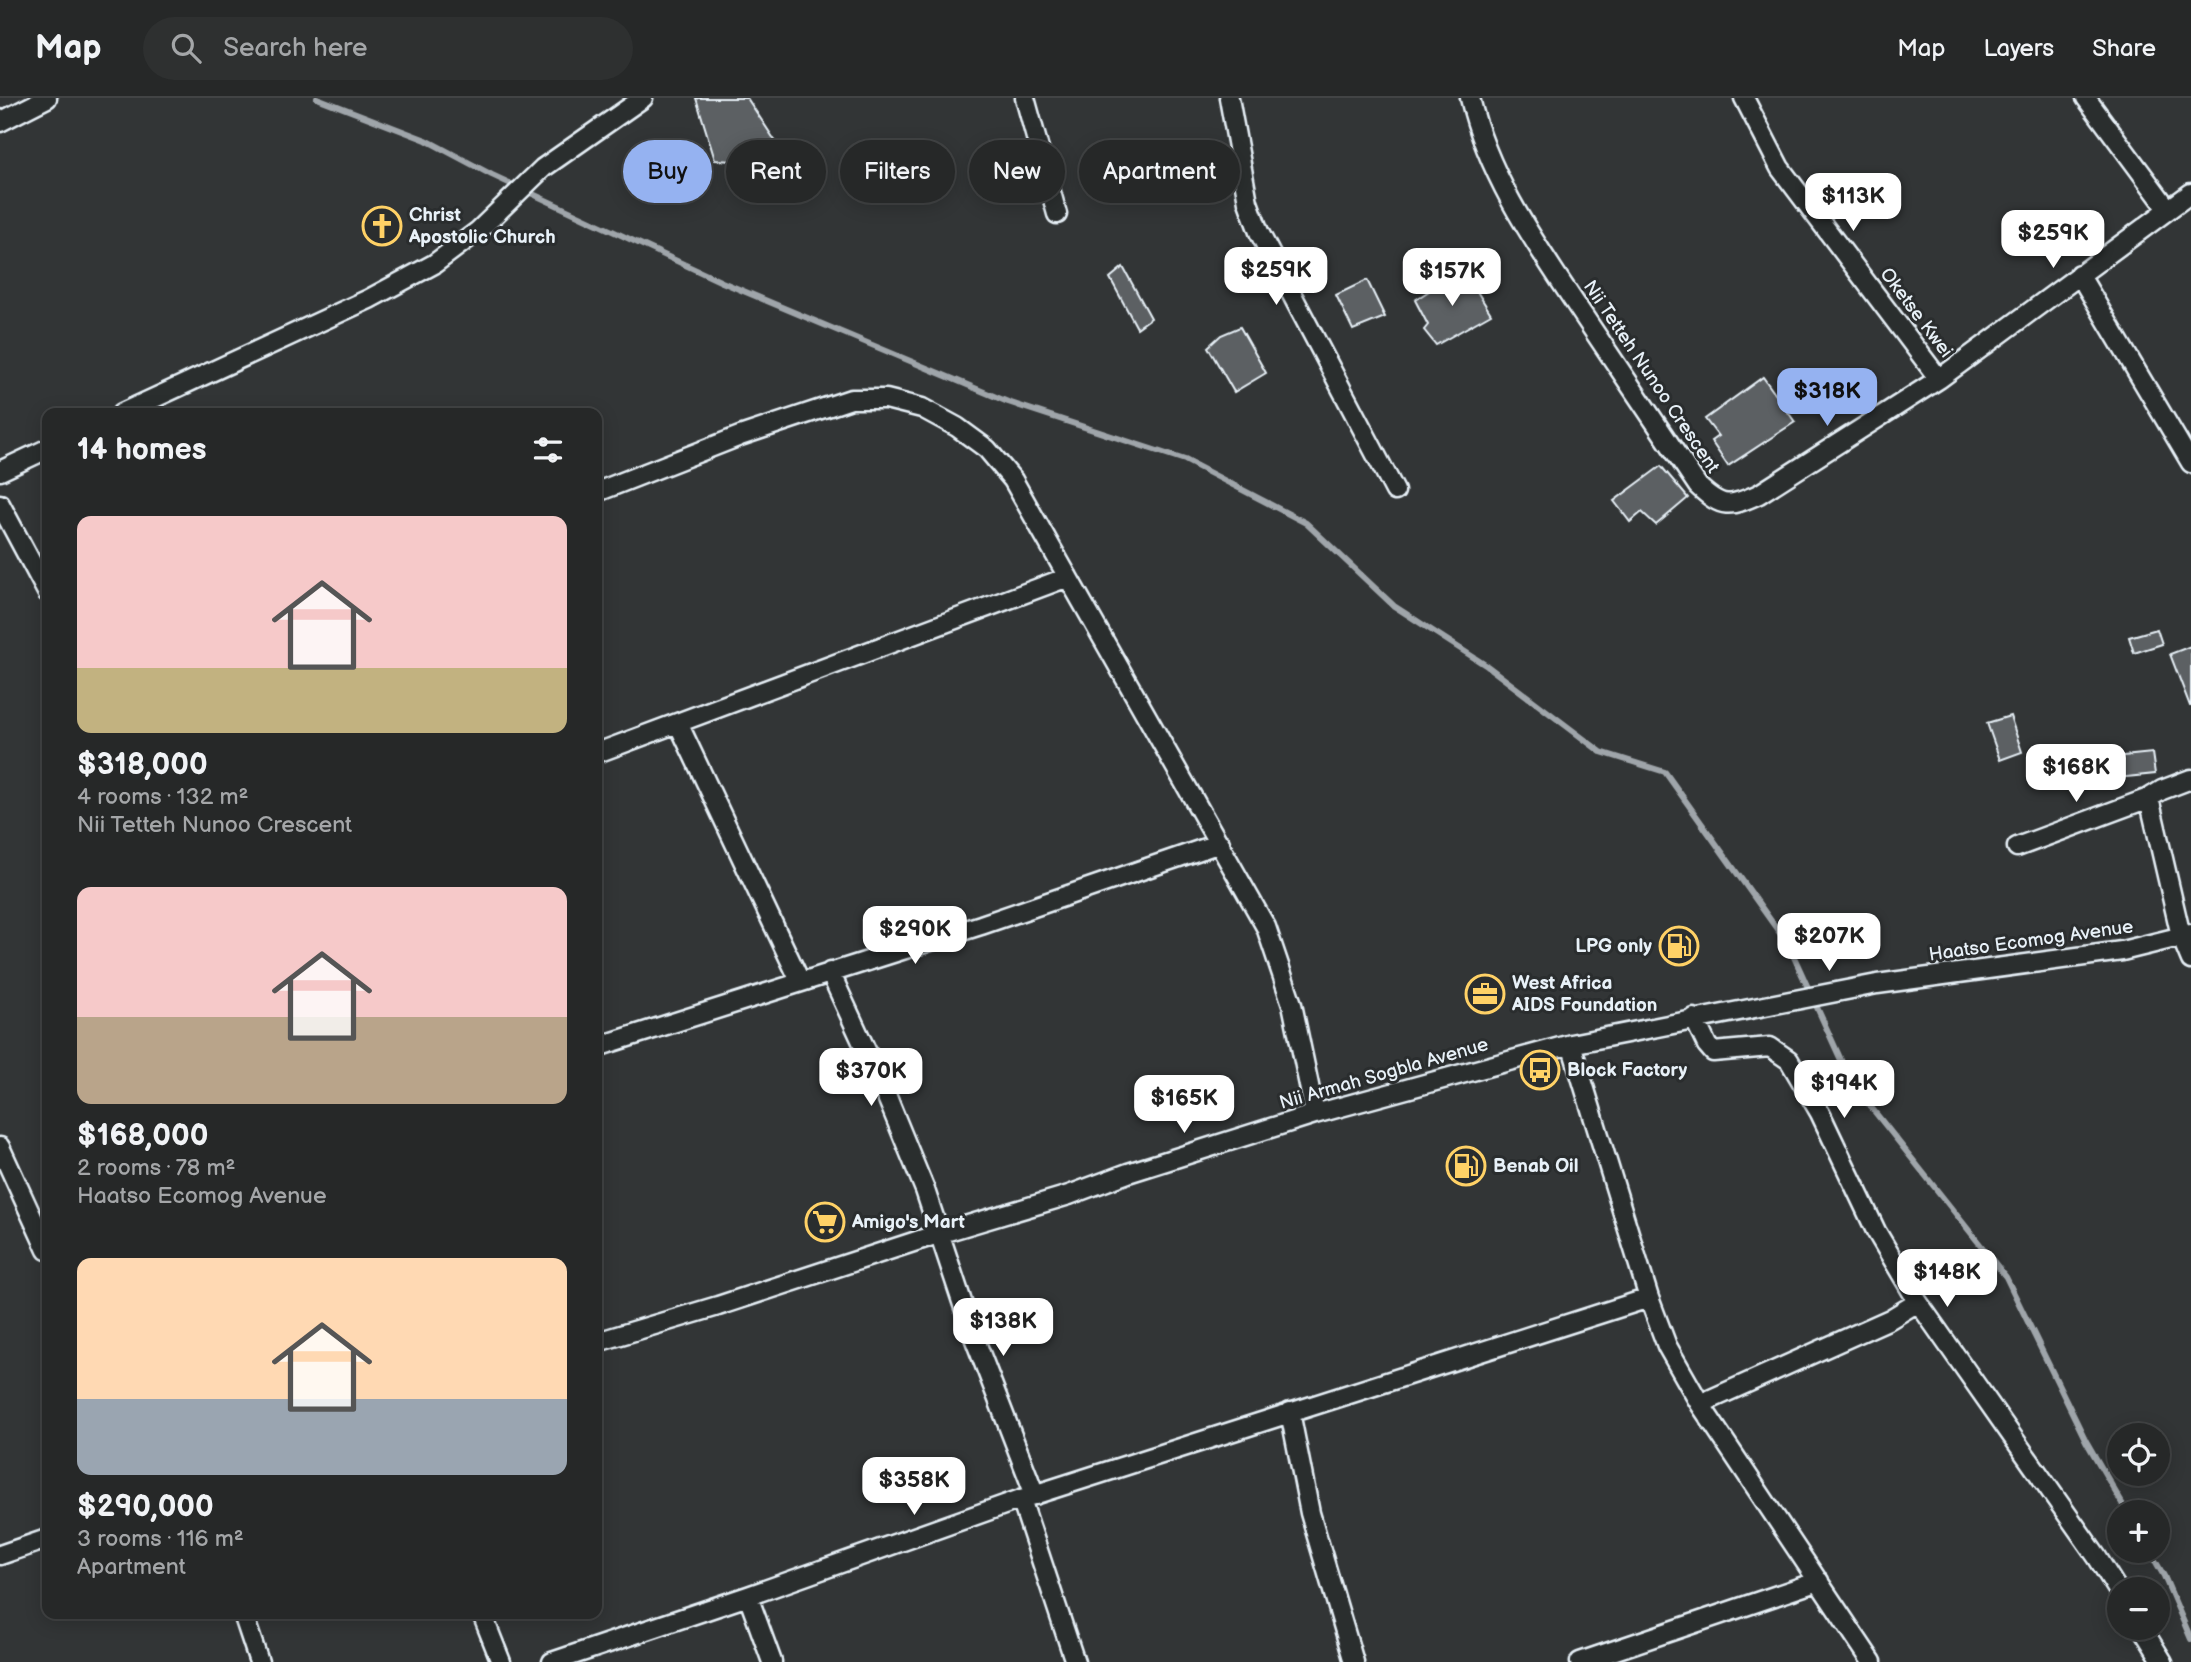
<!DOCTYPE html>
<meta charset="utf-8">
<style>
body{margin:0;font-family:"Balsamiq Sans",sans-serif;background:#2e3030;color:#f1f3f6;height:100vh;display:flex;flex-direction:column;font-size:26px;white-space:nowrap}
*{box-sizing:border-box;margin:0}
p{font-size:23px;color:#a4a6a8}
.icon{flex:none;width:38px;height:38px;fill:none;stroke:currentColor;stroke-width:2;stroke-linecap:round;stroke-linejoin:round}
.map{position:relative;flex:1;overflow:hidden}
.side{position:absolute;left:42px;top:310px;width:560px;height:1211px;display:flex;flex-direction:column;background:#262828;border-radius:14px;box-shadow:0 4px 18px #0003,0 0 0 2px #424445}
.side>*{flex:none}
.guide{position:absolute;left:623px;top:42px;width:665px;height:63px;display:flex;gap:14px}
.tools{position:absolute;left:2107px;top:1325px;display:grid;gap:14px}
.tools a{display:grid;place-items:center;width:63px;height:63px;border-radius:50%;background:#262828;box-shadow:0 4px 18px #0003,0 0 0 2px #424445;font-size:35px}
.price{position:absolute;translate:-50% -60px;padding:0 16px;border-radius:14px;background:#fff;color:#222;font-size:23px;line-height:46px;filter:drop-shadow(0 2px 4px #0008)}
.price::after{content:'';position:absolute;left:50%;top:42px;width:21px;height:16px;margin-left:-10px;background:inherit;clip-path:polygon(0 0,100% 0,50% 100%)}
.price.current{background:#95b2f1;color:#111}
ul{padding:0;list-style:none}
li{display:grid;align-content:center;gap:14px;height:371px;padding:0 35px}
li span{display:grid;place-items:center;height:217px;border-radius:14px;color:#555}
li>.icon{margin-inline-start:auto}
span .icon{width:126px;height:126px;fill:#fffc;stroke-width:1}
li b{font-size:30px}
h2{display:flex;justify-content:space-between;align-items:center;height:84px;padding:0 35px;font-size:30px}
.tag{padding:0 24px;border-radius:32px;background:#262828;box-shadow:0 4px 18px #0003,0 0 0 2px #424445;font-size:24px;line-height:63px}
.tag.current{background:#95b2f1;color:#111}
header{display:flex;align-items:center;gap:42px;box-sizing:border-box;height:98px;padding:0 35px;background:#262828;border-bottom:2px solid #424445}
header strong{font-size:33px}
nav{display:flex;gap:38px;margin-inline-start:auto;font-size:24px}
.search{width:490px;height:63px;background:#2e3030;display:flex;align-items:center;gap:18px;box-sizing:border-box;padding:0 24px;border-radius:38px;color:#a4a6a8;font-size:26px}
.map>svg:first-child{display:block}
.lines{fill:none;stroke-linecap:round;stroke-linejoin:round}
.stream{stroke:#9fa5aa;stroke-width:6}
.building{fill:#5c6063;stroke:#e8f1f8;stroke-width:2}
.street-casing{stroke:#e8f1f8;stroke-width:23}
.street{stroke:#2a2d2e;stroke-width:18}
.labels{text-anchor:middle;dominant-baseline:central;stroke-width:6;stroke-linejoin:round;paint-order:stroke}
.poi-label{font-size:19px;font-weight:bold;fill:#e8f1f8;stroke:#2a2d2e;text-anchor:start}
.street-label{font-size:19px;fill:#e8f1f8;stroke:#2a2d2e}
</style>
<header>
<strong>Map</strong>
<div class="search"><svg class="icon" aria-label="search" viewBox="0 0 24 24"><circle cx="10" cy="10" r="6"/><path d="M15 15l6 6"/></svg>Search here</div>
<nav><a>Map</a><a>Layers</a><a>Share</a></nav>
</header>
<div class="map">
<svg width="2191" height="1564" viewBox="0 0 2191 1564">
<rect width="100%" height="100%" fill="#323536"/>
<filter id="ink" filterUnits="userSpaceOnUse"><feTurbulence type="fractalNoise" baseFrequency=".0143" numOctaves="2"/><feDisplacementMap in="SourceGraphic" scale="14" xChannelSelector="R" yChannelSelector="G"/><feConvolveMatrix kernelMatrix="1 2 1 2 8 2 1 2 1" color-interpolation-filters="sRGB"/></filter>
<g filter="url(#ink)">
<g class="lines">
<path class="stream" d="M317,0l109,42 66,35 230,107 286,120 177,58 121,63 88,83 93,60 114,86 64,20 124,174 62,136 155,195 80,164 41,71
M2149,1452l15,26 27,63"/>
</g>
<path class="building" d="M696,0h51l46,70 -38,24 -20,-31 -20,-1z
M1123,169l28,51 -14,10 -27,-50z
M1465,174l26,42 -55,31 -12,-15 4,-5 -13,-25 42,-27 1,3z
M1367,182l18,37 -32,13 -17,-35z
M1240,229l26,46 -32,19 -26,-45 13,-12z
M1763,279l32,45 -67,44 -17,-25 7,-5 -13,-17z
M1661,368l27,32 -32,27 -14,-13 -12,10 -16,-21z
M2157,531l5,15 -28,9 -5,-16z
M2191,548v60h-1l-20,-52z
M2010,618l12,36 -22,8 -13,-37z
M2152,655l3,21 -38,4 -3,-21z"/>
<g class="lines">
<defs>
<path id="street" d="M1025,0l32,116
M1229,0l19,104 11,30 136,259
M1470,0c19,82 70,152 115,220 38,56 75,112 113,168 24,23 32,21 61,8l180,-115 252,-186
M1744,0l36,70 159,211
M2086,0l82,111
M0,24l47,-24
M2079,176l112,189
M122,315l247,-114 65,-35 44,-33 65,-63 100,-70
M0,373l47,-22
M597,394l143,-56 111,-37h35l36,9 35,19 30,22 26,31 253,447 26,77 23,110
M0,406l47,88
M678,625l122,258
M597,655l471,-176
M2149,700l32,138 10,24
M2017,749l132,-49 13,-8 29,-11
M830,874l52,113 43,105 47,142 63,163
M1694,920l13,27 6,7 57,-5 19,13 31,53 56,118 42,71
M1571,946l78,254 18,48 33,58 172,258
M597,949l384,-122 239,-82
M0,1049l47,103
M597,1244l121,-36 220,-72 131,-39 59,-22 187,-59 256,-70 306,-60 245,-33 69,-17
M1700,1306l190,-85 28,-17 179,255 22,35
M1290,1314l20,101 44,149
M1021,1401l54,163
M0,1457l47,-16
M748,1498l24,66
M243,1516l16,48
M482,1516l19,48
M2142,1530l21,34
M552,1564l196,-66 273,-97 628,-201
M1580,1564l239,-81"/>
</defs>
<use href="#street" class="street-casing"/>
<use href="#street" class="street"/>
</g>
</g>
<defs>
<symbol id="church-ring" viewBox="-11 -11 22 22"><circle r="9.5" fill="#2a2d2e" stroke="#ffd166" stroke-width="1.5"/><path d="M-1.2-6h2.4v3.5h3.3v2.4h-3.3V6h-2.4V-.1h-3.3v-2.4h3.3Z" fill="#ffd166"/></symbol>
<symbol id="fuel-ring" viewBox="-11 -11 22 22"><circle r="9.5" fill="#2a2d2e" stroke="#ffd166" stroke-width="1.5"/><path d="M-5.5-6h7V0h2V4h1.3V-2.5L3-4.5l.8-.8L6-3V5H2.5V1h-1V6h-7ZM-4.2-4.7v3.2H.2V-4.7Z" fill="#ffd166"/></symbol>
<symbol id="office-ring" viewBox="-11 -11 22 22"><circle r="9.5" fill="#2a2d2e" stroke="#ffd166" stroke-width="1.5"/><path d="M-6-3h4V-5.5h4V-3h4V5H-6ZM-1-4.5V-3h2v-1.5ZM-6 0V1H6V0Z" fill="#ffd166"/></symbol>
<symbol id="bus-ring" viewBox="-11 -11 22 22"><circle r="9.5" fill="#2a2d2e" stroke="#ffd166" stroke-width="1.5"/><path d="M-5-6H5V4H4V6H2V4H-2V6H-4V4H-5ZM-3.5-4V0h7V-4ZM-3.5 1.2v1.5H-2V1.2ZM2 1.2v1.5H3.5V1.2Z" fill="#ffd166"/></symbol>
<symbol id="supermarket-ring" viewBox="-11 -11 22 22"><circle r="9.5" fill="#2a2d2e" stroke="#ffd166" stroke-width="1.5"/><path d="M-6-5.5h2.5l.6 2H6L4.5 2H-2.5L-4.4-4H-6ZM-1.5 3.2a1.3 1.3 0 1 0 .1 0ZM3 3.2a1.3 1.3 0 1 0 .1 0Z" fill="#ffd166"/></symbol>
</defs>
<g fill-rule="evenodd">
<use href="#church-ring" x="360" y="106" width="44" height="44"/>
<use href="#fuel-ring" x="1657" y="826" width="44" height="44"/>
<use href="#office-ring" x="1463" y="874" width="44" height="44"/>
<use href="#bus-ring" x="1518" y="950" width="44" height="44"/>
<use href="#fuel-ring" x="1444" y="1046" width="44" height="44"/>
<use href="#supermarket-ring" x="803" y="1102" width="44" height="44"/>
</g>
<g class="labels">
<g class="poi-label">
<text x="409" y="117">Christ<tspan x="409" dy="22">Apostolic Church</tspan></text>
<text x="1652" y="848" text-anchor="end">LPG only</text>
<text x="1512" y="885">West Africa<tspan x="1512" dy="22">AIDS Foundation</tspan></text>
<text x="1567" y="972">Block Factory</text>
<text x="1493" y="1068">Benab Oil</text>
<text x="852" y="1124">Amigo's Mart</text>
</g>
<g class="street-label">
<text transform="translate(1916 215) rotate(53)">Oketse Kwei</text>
<text transform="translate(1651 279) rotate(56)">Nii Tetteh Nunoo Crescent</text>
<text transform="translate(2031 843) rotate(-8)">Haatso Ecomog Avenue</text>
<text transform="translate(1384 976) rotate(-16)">Nii Armah Sogbla Avenue</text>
</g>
</g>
</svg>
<div class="tools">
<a><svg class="icon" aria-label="locate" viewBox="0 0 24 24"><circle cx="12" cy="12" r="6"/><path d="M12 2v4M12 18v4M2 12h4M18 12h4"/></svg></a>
<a>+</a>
<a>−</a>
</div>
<b class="price" style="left:1853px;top:135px">$113K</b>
<b class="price" style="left:2053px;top:172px">$259K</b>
<b class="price" style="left:1276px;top:209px">$259K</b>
<b class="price" style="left:1452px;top:210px">$157K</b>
<b class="price current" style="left:1827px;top:330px">$318K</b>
<b class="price" style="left:2076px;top:706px">$168K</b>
<b class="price" style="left:915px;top:868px">$290K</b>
<b class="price" style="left:1829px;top:875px">$207K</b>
<b class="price" style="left:871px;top:1010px">$370K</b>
<b class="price" style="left:1844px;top:1022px">$194K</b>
<b class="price" style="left:1184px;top:1037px">$165K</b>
<b class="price" style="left:1947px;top:1211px">$148K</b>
<b class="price" style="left:1003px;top:1260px">$138K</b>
<b class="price" style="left:914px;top:1419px">$358K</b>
<div class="guide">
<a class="tag current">Buy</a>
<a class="tag">Rent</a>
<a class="tag">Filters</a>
<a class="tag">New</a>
<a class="tag">Apartment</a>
</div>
<section class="side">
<h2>14 homes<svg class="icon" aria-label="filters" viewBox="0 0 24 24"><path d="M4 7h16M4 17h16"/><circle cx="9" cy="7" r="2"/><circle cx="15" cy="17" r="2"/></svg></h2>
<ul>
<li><span style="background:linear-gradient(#f6c9c9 70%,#c2b280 0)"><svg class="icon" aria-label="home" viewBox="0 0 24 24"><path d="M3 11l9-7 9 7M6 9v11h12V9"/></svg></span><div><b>$318,000</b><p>4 rooms · 132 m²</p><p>Nii Tetteh Nunoo Crescent</p></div></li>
<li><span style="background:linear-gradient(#f6c9c9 60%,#b9a48a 0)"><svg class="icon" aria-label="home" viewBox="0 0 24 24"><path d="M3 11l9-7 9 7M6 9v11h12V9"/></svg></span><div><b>$168,000</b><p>2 rooms · 78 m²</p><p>Haatso Ecomog Avenue</p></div></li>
<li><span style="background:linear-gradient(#ffd9b3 65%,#9aa5b1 0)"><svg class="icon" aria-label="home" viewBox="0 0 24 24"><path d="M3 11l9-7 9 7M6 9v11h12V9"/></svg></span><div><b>$290,000</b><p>3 rooms · 116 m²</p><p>Apartment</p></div></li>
</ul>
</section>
</div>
